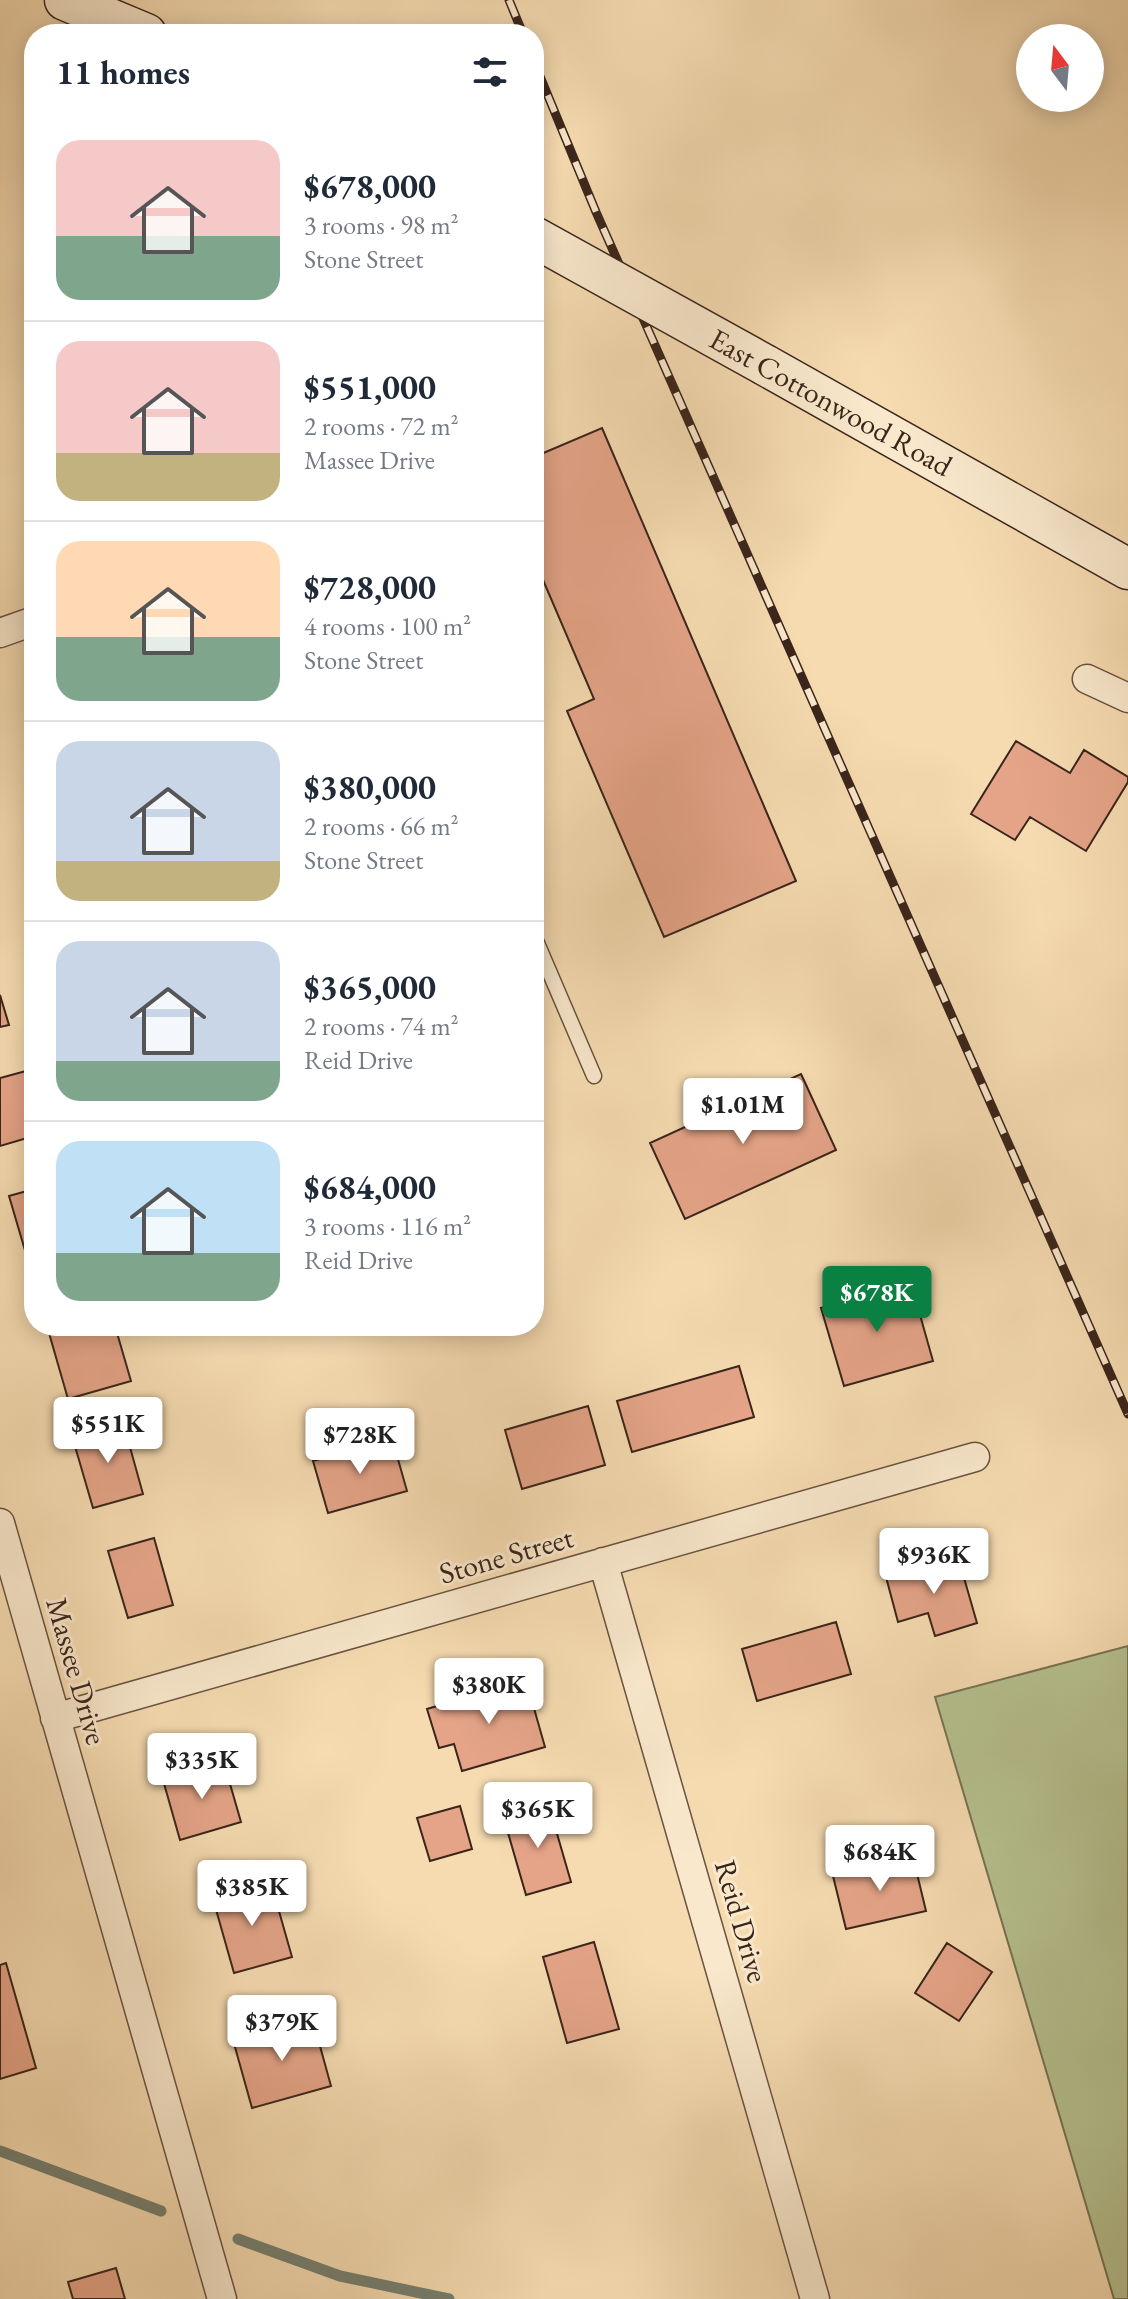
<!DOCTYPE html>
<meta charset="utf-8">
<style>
body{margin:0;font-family:"EB Garamond",serif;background:#f6f6f7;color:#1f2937;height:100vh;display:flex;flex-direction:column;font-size:30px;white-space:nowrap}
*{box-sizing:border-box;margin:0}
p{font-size:26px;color:#747a83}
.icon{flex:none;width:44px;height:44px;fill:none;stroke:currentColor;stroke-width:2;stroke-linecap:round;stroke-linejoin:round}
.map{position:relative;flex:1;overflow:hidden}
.sheet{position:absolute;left:24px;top:24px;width:520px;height:1312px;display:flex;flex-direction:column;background:#fff;border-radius:32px;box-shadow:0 4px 20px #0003}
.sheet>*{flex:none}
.needle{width:52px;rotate:344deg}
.tools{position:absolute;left:1016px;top:24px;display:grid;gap:16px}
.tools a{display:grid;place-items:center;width:88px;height:88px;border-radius:50%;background:#fff;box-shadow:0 4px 20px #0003;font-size:40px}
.price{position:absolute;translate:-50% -68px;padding:0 18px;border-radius:8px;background:#fff;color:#222;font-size:26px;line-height:52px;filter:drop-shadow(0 2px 4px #0008)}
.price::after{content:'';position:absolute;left:50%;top:48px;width:24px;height:18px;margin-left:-12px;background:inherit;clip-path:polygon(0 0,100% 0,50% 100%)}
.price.on{background:#0b8043;color:#fff}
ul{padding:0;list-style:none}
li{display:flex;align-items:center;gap:24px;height:200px;padding:0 32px}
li+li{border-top:2px solid #e0e1e3}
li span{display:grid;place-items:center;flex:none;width:224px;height:160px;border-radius:24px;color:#555}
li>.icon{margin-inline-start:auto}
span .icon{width:96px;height:96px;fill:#fffc;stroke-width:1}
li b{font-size:34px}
h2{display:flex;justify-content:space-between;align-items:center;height:96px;padding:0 32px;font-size:34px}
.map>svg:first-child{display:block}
.green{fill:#b6c190;stroke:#787356;stroke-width:2}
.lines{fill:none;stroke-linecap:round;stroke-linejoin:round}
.stream{stroke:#757f70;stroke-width:11}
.building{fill:#e5a488;stroke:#3a251b;stroke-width:2}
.lane-casing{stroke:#695240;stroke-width:17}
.street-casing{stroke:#695240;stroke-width:31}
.secondary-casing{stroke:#3a251b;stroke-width:43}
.lane{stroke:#f9e8cc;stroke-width:14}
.street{stroke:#f9e8cc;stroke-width:28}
.secondary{stroke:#f9e8cc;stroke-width:40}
.rail-casing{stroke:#3a251b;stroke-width:9}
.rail{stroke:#f9e8cc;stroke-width:6;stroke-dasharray:18;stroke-linecap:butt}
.secondary-bridge-casing{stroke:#3a251b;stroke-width:43;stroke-linecap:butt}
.secondary-bridge{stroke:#f9e8cc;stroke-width:40}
.labels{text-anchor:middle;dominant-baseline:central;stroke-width:6;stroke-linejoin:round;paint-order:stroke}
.street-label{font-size:30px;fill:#3a251b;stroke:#f9e8cc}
</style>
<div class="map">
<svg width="1128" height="2299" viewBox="0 0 1128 2299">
<rect width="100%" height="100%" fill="#f6dbb1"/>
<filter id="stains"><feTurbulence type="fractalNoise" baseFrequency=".0025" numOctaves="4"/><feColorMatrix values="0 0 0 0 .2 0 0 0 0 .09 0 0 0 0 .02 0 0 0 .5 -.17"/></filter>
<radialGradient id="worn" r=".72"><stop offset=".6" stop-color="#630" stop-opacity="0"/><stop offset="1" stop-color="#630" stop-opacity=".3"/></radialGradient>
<path class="green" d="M1128,1646v653h-14l-179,-602z"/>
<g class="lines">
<path class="stream" d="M0,2151l161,60
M238,2239l102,37 109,23"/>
</g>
<path class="building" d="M602,428l194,453 -132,56 -97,-226 27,-12 -60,-140v-102z
M1016,741l54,32 14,-23 44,27v5l-42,69 -56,-34 -15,23 -44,-26z
M0,995l9,30 -9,2z
M26,1071l8,27v38l-34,10v-68z
M801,1074l35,76 -151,69 -35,-76z
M34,1189v92l-25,-85z
M911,1283l22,78 -89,25 -23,-78z
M47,1326h68l16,55 -63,18z
M739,1366l15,51 -122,35 -15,-51z
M588,1406l17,59 -83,24 -17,-59z
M123,1422l20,72 -50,14 -21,-72z
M392,1438l15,53 -79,22 -15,-52z
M154,1538l19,67 -45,13 -20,-67z
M958,1557l19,66 -42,13 -7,-23 -30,9 -12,-45z
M836,1622l15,52 -94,27 -15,-52z
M526,1680l19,67 -83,24 -8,-27 -15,4 -12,-39z
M224,1763l17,59 -61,18 -17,-60z
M460,1806l12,43 -42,12 -13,-43z
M549,1806l22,76 -45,13 -22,-76z
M913,1857l13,54 -80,18 -13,-53z
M271,1883l21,74 -58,16 -21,-74z
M594,1942l25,87 -52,14 -24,-86z
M947,1943l45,29 -33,49 -44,-28z
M6,1963l30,105 -36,11v-114z
M312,2017l19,69 -79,22 -19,-68z
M116,2268l9,31h-52l-5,-17z"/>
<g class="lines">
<defs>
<path id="lane" d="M534,936l60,140"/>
<path id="street" d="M0,633l34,-12
M1087,679l41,19
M0,1523l222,776
M603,1562l212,737
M55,1718l920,-261"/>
<path id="secondary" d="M65,0l81,34
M765,365l363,204"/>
</defs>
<use href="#lane" class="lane-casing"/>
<use href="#street" class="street-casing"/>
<use href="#secondary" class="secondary-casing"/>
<use href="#lane" class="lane"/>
<use href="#street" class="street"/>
<use href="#secondary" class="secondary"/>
<defs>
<path id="rail" d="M509,0l14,34
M534,62l62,150 532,1202"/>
</defs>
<use href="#rail" class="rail-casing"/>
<use href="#rail" class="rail"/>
<defs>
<path id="secondary-bridge" d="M534,237l231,128"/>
</defs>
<use href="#secondary-bridge" class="secondary-bridge-casing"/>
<use href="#secondary-bridge" class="secondary-bridge"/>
</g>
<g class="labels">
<g class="street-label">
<text transform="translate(831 402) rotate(29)">East Cottonwood Road</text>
<text transform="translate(506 1555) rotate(-16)">Stone Street</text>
<text transform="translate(77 1671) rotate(74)">Massee Drive</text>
<text transform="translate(742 1921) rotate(74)">Reid Drive</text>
</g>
</g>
<rect width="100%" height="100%" filter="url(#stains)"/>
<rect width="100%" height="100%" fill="url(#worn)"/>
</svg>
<div class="tools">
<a><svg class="needle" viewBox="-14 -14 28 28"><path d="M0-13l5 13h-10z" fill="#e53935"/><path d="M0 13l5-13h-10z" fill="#747a83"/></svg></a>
</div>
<b class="price" style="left:743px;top:1146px">$1.01M</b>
<b class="price on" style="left:877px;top:1334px">$678K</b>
<b class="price" style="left:108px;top:1465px">$551K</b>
<b class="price" style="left:360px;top:1476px">$728K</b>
<b class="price" style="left:934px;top:1596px">$936K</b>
<b class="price" style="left:489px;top:1726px">$380K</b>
<b class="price" style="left:202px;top:1801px">$335K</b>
<b class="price" style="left:538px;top:1850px">$365K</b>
<b class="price" style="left:880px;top:1893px">$684K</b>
<b class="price" style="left:252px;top:1928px">$385K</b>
<b class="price" style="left:282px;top:2063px">$379K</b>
<section class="sheet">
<h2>11 homes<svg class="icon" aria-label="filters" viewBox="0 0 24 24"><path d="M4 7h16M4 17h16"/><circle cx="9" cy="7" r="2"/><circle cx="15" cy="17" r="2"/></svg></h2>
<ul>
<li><span style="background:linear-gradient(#f6c9c9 60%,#7fa58c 0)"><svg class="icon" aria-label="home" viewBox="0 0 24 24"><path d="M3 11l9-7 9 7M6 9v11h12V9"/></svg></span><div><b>$678,000</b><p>3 rooms · 98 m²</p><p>Stone Street</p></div></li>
<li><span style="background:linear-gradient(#f6c9c9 70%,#c2b280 0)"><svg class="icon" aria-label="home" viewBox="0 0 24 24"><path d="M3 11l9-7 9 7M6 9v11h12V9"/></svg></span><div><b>$551,000</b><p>2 rooms · 72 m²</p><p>Massee Drive</p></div></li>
<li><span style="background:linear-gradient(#ffd9b3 60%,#7fa58c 0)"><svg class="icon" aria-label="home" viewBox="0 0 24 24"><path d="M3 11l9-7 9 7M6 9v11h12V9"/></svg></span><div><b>$728,000</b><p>4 rooms · 100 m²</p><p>Stone Street</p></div></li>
<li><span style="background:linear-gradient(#c9d6e8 75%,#c2b280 0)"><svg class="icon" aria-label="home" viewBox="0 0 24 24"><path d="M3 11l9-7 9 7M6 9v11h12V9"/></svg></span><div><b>$380,000</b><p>2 rooms · 66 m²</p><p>Stone Street</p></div></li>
<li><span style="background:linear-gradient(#c9d6e8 75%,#7fa58c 0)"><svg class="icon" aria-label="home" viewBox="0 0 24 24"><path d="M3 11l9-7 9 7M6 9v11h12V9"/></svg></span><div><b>$365,000</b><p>2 rooms · 74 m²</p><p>Reid Drive</p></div></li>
<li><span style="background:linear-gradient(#bfe0f5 70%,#7fa58c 0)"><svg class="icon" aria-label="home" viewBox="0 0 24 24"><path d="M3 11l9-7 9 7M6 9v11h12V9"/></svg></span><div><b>$684,000</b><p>3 rooms · 116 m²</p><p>Reid Drive</p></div></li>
</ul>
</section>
</div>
